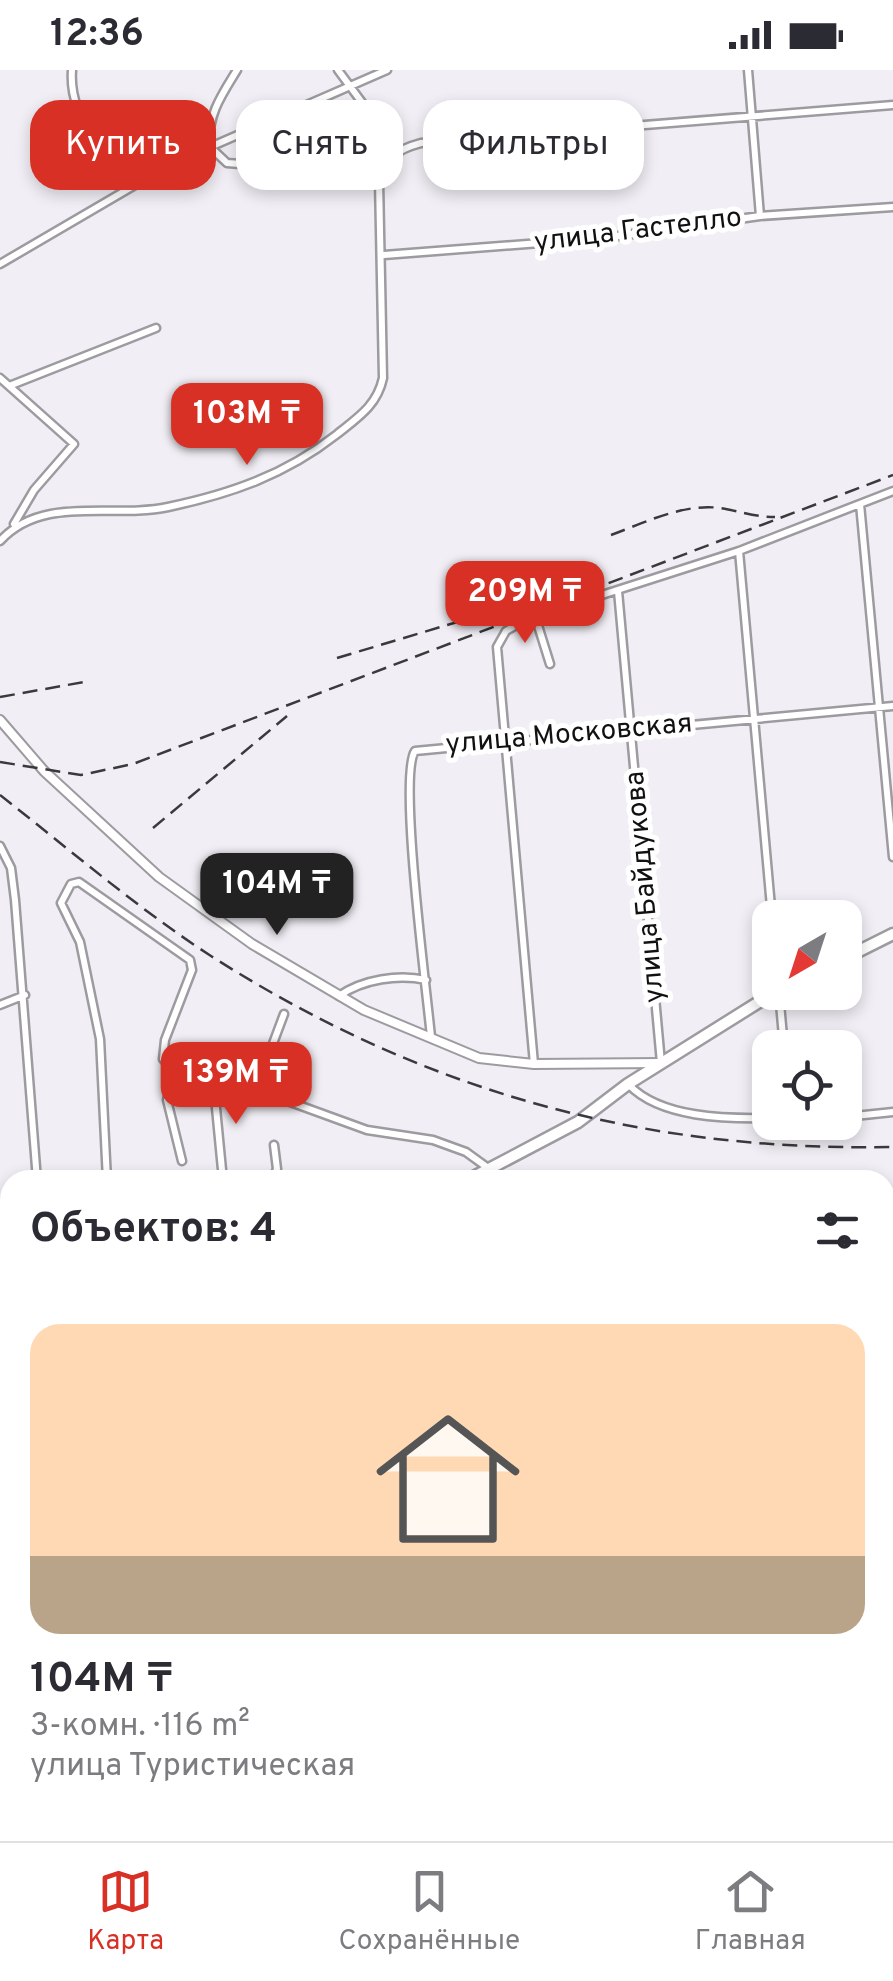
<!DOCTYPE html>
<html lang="ru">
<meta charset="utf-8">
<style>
body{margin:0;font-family:Overpass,sans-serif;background:#f7f7f7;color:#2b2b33;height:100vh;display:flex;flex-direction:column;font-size:38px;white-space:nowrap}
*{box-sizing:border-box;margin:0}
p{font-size:32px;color:#7c7c81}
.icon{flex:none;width:55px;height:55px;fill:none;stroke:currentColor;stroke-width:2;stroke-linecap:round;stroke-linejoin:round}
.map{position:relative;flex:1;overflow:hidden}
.drawer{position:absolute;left:0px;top:1100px;width:895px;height:672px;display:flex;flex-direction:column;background:#fff;border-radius:30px 30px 0 0;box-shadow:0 5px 15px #0003}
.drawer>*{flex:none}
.hud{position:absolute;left:30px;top:30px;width:835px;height:90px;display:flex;gap:20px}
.needle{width:65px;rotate:219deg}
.tools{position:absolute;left:752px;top:830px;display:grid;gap:20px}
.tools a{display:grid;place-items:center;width:110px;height:110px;border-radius:20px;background:#fff;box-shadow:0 5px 15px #0003;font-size:50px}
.price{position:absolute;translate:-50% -85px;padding:0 22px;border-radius:20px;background:#d93025;color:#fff;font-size:32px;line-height:65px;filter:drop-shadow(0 2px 5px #0008)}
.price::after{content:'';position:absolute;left:50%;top:60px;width:30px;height:22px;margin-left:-15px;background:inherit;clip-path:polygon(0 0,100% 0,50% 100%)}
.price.active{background:#222;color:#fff}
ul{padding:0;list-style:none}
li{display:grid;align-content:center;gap:20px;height:530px;padding:0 30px}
li span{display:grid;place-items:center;height:310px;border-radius:30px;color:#555}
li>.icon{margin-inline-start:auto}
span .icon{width:180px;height:180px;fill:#fffc;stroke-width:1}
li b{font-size:42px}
h2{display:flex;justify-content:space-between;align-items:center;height:120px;padding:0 30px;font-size:42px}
.pill{padding:0 35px;border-radius:30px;background:#fff;box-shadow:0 5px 15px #0003;font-size:35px;line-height:90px}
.pill.active{background:#d93025;color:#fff}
.status{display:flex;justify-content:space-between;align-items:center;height:70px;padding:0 50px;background:#fff;direction:ltr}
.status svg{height:28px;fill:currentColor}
.menu{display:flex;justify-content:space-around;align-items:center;height:140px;border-top:2px solid #e1e1e2;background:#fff;font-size:28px;color:#7c7c81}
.menu a{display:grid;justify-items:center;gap:5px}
.menu .active{color:#d93025}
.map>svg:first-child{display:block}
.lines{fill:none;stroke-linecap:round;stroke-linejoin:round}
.minor-casing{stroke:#9d9ba0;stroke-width:11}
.tertiary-casing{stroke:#9d9ba0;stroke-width:12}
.primary-casing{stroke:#9d9ba0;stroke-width:15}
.minor{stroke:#fff;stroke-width:6}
.tertiary{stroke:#fff;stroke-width:8}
.primary{stroke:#fff;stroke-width:10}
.rail{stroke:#3a3a3c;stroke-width:2.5;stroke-dasharray:15 8;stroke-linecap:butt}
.labels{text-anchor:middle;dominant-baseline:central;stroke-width:10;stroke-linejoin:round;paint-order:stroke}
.street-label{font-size:28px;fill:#111112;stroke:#fff}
</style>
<div class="status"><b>12:36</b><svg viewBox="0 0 49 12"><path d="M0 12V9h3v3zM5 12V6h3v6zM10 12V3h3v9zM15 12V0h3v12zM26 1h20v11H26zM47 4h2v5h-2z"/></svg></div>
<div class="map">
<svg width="893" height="1771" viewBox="0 0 893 1771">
<rect width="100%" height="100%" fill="#f1eff5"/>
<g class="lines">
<defs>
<path id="minor" d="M72,0c-4,54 41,98 95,94
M237,0c-16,26 -29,44 -28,76l18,17 41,3 111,-36
M338,0l59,80
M748,0l12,146
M384,185l220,-17 156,-22 133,-9
M0,194l171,-100 216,-94
M0,308l9,8 147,-58
M9,316l65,58 -40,46 -20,34
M860,434l33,353
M0,471c43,-47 112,-22 168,-34 62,-13 117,-32 168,-72 21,-17 41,-29 47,-57l-4,-197c9,-24 16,-31 42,-38l472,-38
M739,481l33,367
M618,521l43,472
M535,546l15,48
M0,776l11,22 4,32 22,280
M779,922l5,56
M339,926c24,-17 60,-22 87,-16
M0,935l25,-10
M431,967c-4,-44 -33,-261 -16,-286l478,-45
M534,994l-37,-417 9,-16 21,-12 212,-68 154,-60
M213,1007l10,103
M629,1015c32,33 97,34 141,33
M256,1019l28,-75
M845,1047l48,-5
M182,1091l-15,-61 7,-29 61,11 132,48 66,10 33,12 22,16
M107,1110l-7,-141 -20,-97 -19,-39 10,-19 8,-2 111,78 2,10 -27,70 -2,19 11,12
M272,1110l5,-11 -3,-24
M0,1455l10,60
M885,1481l8,-5
M885,1544l8,-2
M0,1565l10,-2
M885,1633l8,30
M885,1712l8,-1
M49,1762l1,9
M121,1762l2,9
M665,1771l1,-9"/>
<path id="tertiary" d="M0,650l44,51 115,106 93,67 112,66 115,48 55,6 127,-1"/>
<path id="primary" d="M845,888l48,-24
M468,1110l110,-58 50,-38 147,-92
M0,1255l10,-2"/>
</defs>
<use href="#minor" class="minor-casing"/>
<use href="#tertiary" class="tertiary-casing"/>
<use href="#primary" class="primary-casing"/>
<use href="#minor" class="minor"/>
<use href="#tertiary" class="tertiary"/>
<use href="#primary" class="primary"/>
<path class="rail" d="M611,465c33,-12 72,-32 109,-27 19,3 35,9 55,9
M337,588l187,-56
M0,627l84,-15
M0,692l81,13 52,-11 760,-289
M0,725c69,54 137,113 211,161 211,135 431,196 682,191
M153,758l134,-112
M885,1321l8,-4"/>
</g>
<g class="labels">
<g class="street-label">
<text transform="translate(638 161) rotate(-7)">улица Гастелло</text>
<text transform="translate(569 665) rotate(-5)">улица Московская</text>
<text transform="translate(646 817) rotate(-95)">улица Байдукова</text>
</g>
</g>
</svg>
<div class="tools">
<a><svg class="needle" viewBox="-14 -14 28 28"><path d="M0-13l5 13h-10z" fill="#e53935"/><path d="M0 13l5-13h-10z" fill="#7c7c81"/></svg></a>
<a><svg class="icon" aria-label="locate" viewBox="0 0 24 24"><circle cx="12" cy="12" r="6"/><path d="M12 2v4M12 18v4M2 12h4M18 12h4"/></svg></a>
</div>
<b class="price" style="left:247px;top:398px">103M ₸</b>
<b class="price" style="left:525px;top:576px">209M ₸</b>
<b class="price active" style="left:277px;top:868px">104M ₸</b>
<b class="price" style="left:236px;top:1057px">139M ₸</b>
<div class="hud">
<a class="pill active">Купить</a>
<a class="pill">Снять</a>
<a class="pill">Фильтры</a>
</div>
<section class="drawer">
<h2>Объектов: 4<svg class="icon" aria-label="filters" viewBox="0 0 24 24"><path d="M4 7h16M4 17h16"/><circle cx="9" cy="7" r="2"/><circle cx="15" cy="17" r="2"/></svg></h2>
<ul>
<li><span style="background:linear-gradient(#ffd9b3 75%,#b9a48a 0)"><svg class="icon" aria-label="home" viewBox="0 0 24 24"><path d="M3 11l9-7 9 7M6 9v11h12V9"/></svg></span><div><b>104M ₸</b><p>3-комн. · 116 m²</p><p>улица Туристическая</p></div></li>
</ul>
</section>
</div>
<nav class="menu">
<a class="active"><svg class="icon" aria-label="map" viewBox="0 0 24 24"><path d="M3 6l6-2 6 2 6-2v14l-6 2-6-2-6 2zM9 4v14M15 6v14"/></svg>Карта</a>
<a><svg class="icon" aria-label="saved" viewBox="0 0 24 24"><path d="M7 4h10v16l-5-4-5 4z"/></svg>Сохранённые</a>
<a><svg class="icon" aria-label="home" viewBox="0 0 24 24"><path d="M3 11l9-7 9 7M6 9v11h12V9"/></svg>Главная</a>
</nav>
